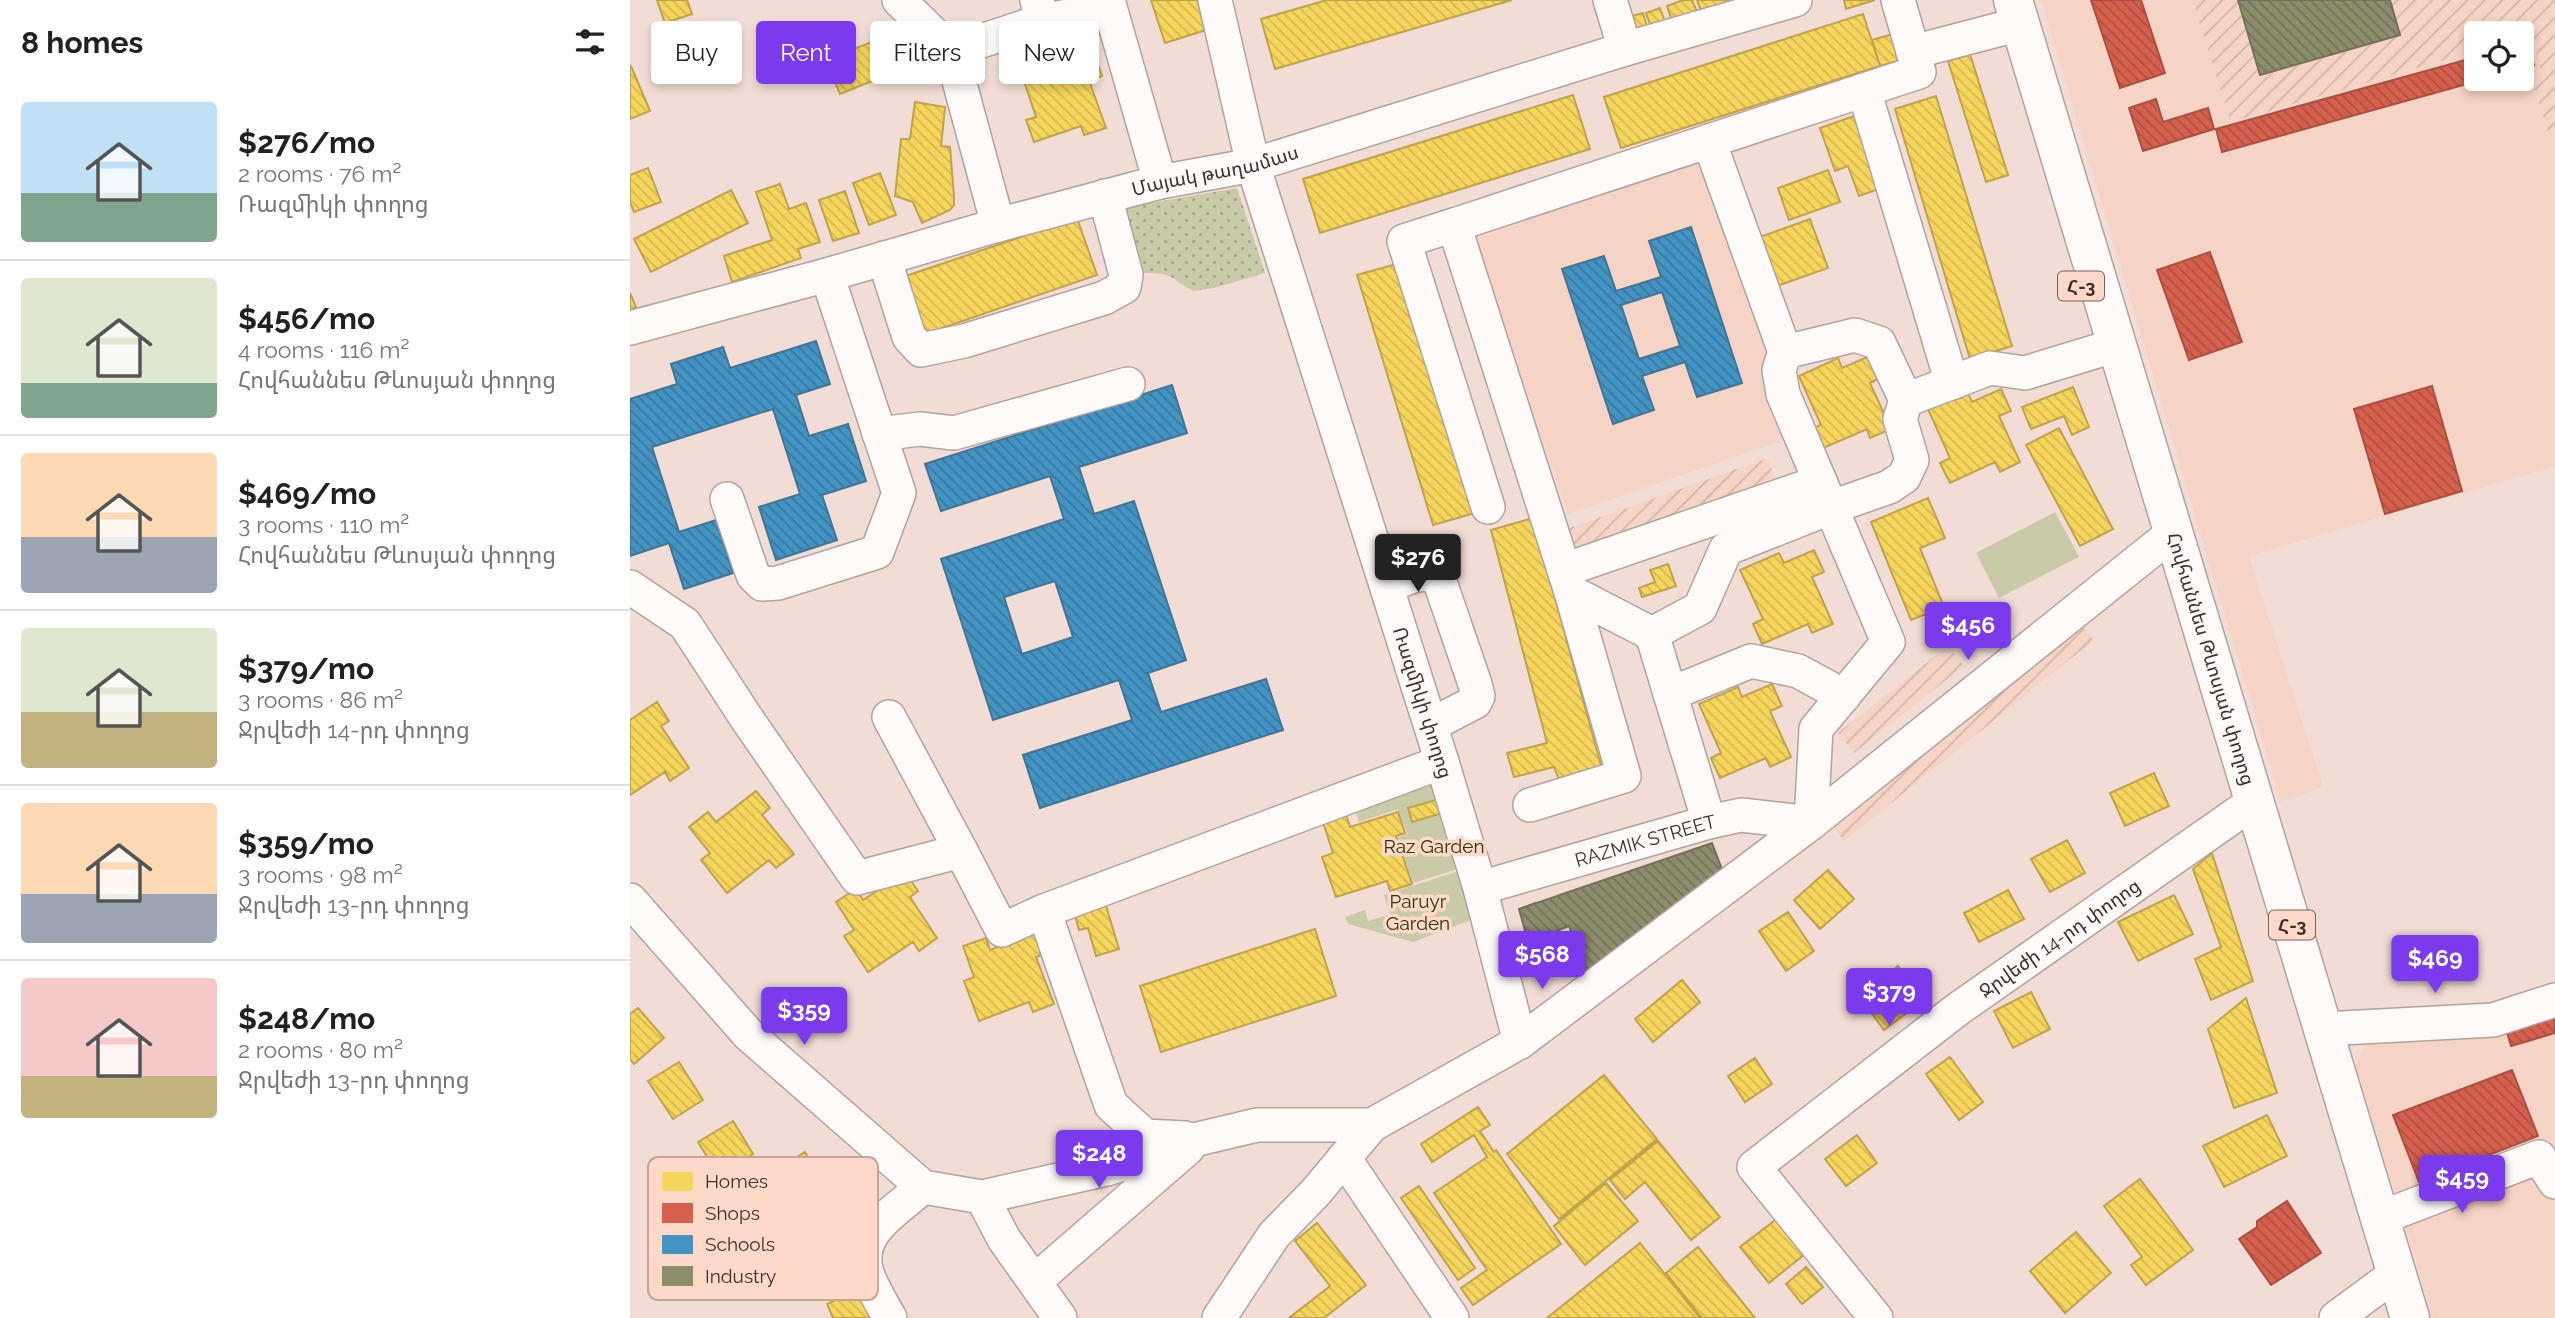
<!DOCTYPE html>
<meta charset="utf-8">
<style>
body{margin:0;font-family:Raleway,"Noto Sans Armenian",sans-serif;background:#f6f6f6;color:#202124;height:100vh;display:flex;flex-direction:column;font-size:26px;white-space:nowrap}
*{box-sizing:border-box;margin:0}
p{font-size:23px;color:#757577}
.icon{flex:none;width:38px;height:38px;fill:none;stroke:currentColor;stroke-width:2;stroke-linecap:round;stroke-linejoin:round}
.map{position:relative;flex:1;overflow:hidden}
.panel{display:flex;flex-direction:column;background:#fff;width:630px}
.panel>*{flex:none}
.top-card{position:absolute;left:21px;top:21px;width:665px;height:63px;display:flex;gap:14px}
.buttons{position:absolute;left:1834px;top:21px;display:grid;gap:14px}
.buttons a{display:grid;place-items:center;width:70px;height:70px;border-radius:7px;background:#fff;box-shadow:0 4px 10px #0003;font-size:35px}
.price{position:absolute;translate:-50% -60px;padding:0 16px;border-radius:7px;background:#7c3aed;color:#fff;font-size:23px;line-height:46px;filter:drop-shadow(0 2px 4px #0008)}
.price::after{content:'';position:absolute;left:50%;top:42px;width:21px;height:16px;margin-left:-10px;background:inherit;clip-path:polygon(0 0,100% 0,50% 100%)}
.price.current{background:#222;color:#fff}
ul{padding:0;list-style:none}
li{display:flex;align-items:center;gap:21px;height:175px;padding:0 21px}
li+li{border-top:2px solid #e0e0e0}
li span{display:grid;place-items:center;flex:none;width:196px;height:140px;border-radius:7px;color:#555}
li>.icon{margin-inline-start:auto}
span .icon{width:84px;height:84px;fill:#fffc;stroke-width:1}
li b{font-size:30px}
h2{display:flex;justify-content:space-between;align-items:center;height:84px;padding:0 21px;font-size:30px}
.chip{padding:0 24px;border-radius:7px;background:#fff;box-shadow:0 4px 10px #0003;font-size:24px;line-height:63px}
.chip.current{background:#7c3aed;color:#fff}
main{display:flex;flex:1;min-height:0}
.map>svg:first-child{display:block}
.built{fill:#f5d3c5}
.industrial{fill:url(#industrial-furrows)}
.grass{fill:url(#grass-dots)}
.garden{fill:#c9cba8}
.homes{fill:url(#homes-back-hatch);stroke:#bfa34d;stroke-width:2}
.shops{fill:url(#shops-back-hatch);stroke:#a85142;stroke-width:2}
.schools{fill:url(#schools-back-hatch);stroke:#427595;stroke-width:2;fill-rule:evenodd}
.industry{fill:url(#industry-back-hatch);stroke:#757059;stroke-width:2}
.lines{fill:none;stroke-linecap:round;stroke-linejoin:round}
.minor-casing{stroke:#b2a39c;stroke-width:36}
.major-casing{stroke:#b2a39c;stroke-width:41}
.minor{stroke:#fdfaf9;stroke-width:33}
.major{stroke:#fdfaf9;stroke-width:38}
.labels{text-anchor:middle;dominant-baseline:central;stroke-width:7;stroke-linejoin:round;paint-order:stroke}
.shield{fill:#fed8c8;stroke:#786259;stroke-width:2}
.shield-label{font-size:18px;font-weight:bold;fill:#3e2f29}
.street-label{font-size:19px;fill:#3e2f29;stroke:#fed8c8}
.park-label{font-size:19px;fill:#2a3706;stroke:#fed8c8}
.key{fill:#fed8c8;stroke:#c4a598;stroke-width:2}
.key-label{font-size:19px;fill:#3e2f29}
</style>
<main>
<section class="panel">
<h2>8 homes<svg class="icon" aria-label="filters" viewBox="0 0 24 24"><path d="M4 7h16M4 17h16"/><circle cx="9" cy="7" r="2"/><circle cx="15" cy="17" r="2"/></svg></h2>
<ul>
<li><span style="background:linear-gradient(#bfe0f5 65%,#7fa58c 0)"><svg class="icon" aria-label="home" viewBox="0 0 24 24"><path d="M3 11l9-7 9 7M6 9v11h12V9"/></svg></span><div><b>$276/mo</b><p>2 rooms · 76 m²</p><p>Ռազմիկի փողոց</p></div></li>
<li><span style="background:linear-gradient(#dfe7d0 75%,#7fa58c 0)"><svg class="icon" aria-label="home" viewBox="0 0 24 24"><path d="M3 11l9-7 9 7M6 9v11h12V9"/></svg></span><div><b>$456/mo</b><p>4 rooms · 116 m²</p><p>Հովհաննես Թևոսյան փողոց</p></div></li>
<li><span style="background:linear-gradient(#ffd9b3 60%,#9aa5b1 0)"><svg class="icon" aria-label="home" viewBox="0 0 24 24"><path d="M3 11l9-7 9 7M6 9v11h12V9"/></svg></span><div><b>$469/mo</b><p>3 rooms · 110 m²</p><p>Հովհաննես Թևոսյան փողոց</p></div></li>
<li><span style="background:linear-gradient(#dfe7d0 60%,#c2b280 0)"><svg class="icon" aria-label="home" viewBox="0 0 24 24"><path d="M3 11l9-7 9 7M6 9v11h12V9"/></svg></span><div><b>$379/mo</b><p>3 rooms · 86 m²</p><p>Ջրվեժի 14-րդ փողոց</p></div></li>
<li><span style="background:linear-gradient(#ffd9b3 65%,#9aa5b1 0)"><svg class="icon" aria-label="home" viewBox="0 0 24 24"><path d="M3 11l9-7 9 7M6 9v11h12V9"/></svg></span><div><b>$359/mo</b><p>3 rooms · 98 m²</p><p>Ջրվեժի 13-րդ փողոց</p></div></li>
<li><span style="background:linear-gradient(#f6c9c9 70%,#c2b280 0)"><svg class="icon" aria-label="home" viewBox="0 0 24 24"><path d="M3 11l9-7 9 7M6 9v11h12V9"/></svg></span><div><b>$248/mo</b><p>2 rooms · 80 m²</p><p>Ջրվեժի 13-րդ փողոց</p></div></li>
</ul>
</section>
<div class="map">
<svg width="1925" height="1318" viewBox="0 0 1925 1318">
<defs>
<pattern id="industrial-furrows" width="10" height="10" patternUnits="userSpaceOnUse" patternTransform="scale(1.75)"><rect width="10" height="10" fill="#f5d3c5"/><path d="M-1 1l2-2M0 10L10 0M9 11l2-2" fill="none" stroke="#d3b5a9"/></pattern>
<pattern id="grass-dots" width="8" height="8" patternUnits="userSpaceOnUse" patternTransform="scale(1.75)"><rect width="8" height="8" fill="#c9cba8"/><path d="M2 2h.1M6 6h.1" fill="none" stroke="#a5a589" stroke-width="1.8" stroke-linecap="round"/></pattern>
<pattern id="homes-back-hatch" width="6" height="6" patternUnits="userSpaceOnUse" patternTransform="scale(1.75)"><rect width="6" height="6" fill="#f6d55c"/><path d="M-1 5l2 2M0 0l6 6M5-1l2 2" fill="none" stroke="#d4b750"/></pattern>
<pattern id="shops-back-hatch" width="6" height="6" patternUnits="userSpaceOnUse" patternTransform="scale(1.75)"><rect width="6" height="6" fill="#d6604d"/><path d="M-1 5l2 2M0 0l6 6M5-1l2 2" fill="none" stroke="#af5040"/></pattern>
<pattern id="schools-back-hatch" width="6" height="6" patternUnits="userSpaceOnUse" patternTransform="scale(1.75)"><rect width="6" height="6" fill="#4393c3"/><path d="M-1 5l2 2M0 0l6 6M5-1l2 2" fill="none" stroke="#39789e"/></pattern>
<pattern id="industry-back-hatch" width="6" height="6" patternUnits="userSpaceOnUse" patternTransform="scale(1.75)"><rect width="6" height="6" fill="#8c8c6e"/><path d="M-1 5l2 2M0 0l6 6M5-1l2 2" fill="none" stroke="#74735a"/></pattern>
</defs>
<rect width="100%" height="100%" fill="#f1ddd5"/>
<path class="built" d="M1411,0h151l40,122 244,-71v28h46v-42l10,-3 11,41 -12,5 18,55 6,-1v332l-306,90 74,231 -42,15z
M1082,152l96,280 -240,82 -96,-280z
M1925,1008v310h-122l-77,-253 15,-32z"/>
<path class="industrial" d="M1562,0h363v134l-6,2 -18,-57 11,-5 -10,-39 -10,2v-4h-46v18l-245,71z
M1138,458l9,26 -201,71 -9,-26z
M1452,625l12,15 -250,201 -12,-15z
M1318,646l16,20 -110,87 -16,-20z"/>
<path class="grass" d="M607,188l28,85 -51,15 -21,3c-26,-16 -21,-18 -54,-18l-17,-65z"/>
<path class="garden" d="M1425,512l24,45 -80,41 -23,-45z
M810,766l31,99 -58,18 -16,-45 10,-4 -9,-25 -39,13 -7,-23z
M841,867l13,48 -71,27 -65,-18 -3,-7 20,-7 3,11 22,-7 -6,-19z"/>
<path class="homes" d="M27,0h30l5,14 -27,9z
M521,0h46l9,30 -41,13z
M697,0h185l-237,69 -14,-50z
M1053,0h9l5,12 -25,9 -5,-15z
M1067,0h38l-34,11z
M1214,0h31l-29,9z
M1030,8l5,14 -14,5 -5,-14z
M1013,13l5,17 -15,5 -5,-18z
M1233,14l17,52 -259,82 -17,-51z
M1263,34l8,26 -21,6 -8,-26z
M242,42l13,34 -45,18 -14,-35z
M430,52l3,11 31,-10 8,23 -13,4 17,48 -22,7 -3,-9 -47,16 -8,-22 10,-3 -17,-51z
M1340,54l38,121 -22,7 -38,-121z
M1,66l19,45 -20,8v-52z
M943,95l17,54 -270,84 -17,-54z
M1306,96l76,250 -42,13 -75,-250z
M285,102l30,5 -4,39 9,1 4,49v9l-4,5 -28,13 -9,-21 -18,-6 6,-57h9z
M1224,116l25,73 -20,7 -11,-30 -13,5 -15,-43z
M18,168l13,34 -27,10 -4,-10v-27z
M1198,170l12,32 -51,18 -11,-32z
M250,173l16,42 -27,10 -16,-42z
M150,184l9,25 17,-6 14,39 -22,7 3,9 -69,24 -8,-26 48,-16 -16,-48z
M101,190l17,33 -97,49 -17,-33z
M215,191l14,42 -26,8 -14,-41z
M447,218l20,57 -181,62 -19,-58z
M1180,219l18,49 -54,19 -17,-49z
M770,263l75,250 -42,12 -76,-250z
M0,293l6,14 -6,3z
M1242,355l10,22 -12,6 21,46 -21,9 -3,-9 -46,20 -10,-20 10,-4 -22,-49 39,-18 4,10z
M1443,387l16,40 -17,8 -8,-19 -33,13 -9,-22z
M1371,389l10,22 -12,5 21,46 -20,10 -5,-10 -45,21 -10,-20 10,-5 -22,-49 39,-18 5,11z
M1429,428l54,101 -33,17 -54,-101z
M1298,498l17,40 -25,10 24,59 -33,13 -40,-98z
M903,518l69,251 -43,11 -5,-13 -40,10 -7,-24 40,-10 -56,-213z
M1184,550l10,22 -12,5 21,47 -21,9 -4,-9 -46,20 -9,-20 10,-5 -23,-49 39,-17 5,10z
M1038,564l8,22 -34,11 -3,-9 16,-6 -5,-12z
M1142,684l10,22 -12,5 21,46 -21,10 -4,-9 -46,20 -9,-20 10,-5 -22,-49 39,-17 4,10z
M27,702l12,19 -8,5 28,42 -19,13 -5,-9 -35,23v-75z
M1524,773l15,33 -44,20 -15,-33z
M126,791l14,17 -8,7 32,39 -18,14 -7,-8 -42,33 -26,-33 9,-7 -21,-26 19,-15 8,10z
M812,798l4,14 -34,10 -4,-14z
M768,812l7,21 -9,3 16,48 -22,7 -3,-10 -51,16 -14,-40 11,-4 -10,-31 23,-8 4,13z
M1437,840l18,33 -35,19 -19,-33z
M1582,853l41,128 -42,19 -16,-41 26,-12 -28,-78z
M1198,870l26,29 -34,30 -26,-29z
M275,872l13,19 -8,6 27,41 -18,13 -6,-9 -45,30 -24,-36 10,-6 -18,-28 20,-13 7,11z
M975,880l11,31 -47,15 -9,-31z
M1378,890l16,29 -45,23 -15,-29z
M1544,895l19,39 -55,27 -20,-39z
M474,899l15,50 -23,7 -8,-28 -9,2 -6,-22z
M1158,912l26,39 -28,20 -27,-40z
M685,929l21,67 -175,56 -21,-66z
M407,932l8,22 -9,3 18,47 -21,8 -4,-10 -50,19 -15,-40 10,-4 -11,-31 23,-8 4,12z
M1268,966l26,34 -40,30 -25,-34z
M1052,980l18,22 -47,40 -18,-23z
M1401,992l19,37 -37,19 -19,-37z
M1616,998l31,95 -43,15 -26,-79z
M8,1008l26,30 -30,26 -4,-5v-45z
M1320,1057l33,45 -24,18 -33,-46z
M1125,1058l17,26 -27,18 -17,-26z
M49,1062l24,38 -30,19 -25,-38z
M974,1075l53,64 -98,80 -52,-65z
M848,1107l12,18 -10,6 14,21 2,-2 65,94 -88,61 -12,-17 26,-18 -53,-77 53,-36 -13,-22 -42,27 -11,-18z
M1637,1115l20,41 -63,31 -21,-41z
M103,1121l20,33 -34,22 -21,-34z
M1227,1135l20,28 -31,23 -21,-27z
M1028,1141l62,76 -29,23 -46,-58 -20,17 -15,-19z
M175,1152l19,32 -30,19 -20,-31z
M1510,1179l53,71 -47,35 -15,-20 11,-8 -38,-51z
M976,1183l32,38 -53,44 -31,-39z
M789,1186l56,82 -17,12 -57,-82z
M1148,1218l28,35 -37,30 -29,-36z
M687,1223l49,62 -42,33h-35l41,-32 -35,-45z
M1446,1232l35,41 -46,40 -35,-42z
M1010,1243l60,75h-153z
M1068,1247l57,71h-53l-36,-45z
M1176,1267l17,20 -21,17 -16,-20z
M232,1288l14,30h-43l-6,-14z"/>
<path class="shops" d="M1461,0h50l24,73 -45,15z
M1897,43l7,22 -12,4v-25z
M1846,57v22h9l-263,73 -6,-23z
M1526,99l7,23 45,-14 6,21 -71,22 -14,-43z
M1580,252l32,90 -53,18 -32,-90z
M1802,386l30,105 -77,23 -31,-105z
M905,903l10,33 -13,5 -9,-33z
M1925,1015v18l-44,13 -5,-17z
M1882,1070l26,66 -119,46 -26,-67z
M1657,1201l34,52 -50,32 -32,-46 18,-12v-6z"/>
<path class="schools" d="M1061,227l51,156 -45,14 -12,-35 -43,14 12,34 -41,14 -51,-155 42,-13 12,35 45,-14 -12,-36zM1032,292l18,54 -41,13 -18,-54z
M186,341l14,43 -34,11 13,41 39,-12 18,57 -44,14 15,45 -61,20 -17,-53 41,-13 -27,-85 -121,38 27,85 37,-12 17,53 -49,16 -15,-46 -39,13v-157l47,-15 -6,-20 52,-17 7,21z
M542,385l15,48 -108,34 15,47 40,-13 52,159 -38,13 13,39 105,-33 17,51 -243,78 -17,-53 109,-35 -13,-40 -126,40 -52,-161 123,-40 -14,-43 -109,35 -16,-47zM425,581l18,56 -51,17 -18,-57z"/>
<path class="industry" d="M1608,0h152l10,35 -140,40z
M1082,843l11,29 -137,103 -17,-49 -41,16 -9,-33z"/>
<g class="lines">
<defs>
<g id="minor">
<path d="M269,0l52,51 47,174"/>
<path d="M478,0l52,182"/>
<path id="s1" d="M585,0l38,165 189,597 38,126 40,154"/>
<path d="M980,0l15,49"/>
<path d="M412,21l68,-13"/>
<path d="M321,51l91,-30 -5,-21"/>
<path d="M1283,52l107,-28"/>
<path d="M1234,90l88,293"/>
<path d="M1079,141l76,211"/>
<path d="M824,225l-50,16 84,266"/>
<path d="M254,258l25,79 12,13 43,-9 140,-43 20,-11 2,-12 -21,-79"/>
<path id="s2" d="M0,328l197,-53 171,-50 162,-43 93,-17 372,-116 170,-49"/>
<path d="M249,434l41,-5 34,4 174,-49"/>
<path d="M97,499l26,76 9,9 16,-1 99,-31 22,-59 -72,-218"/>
<path d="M934,570l256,-88"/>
<path d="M757,586c18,-6 34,-18 52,-7l36,105 3,12 -3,6 -44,23"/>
<path d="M0,587l55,37 62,95 110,159 104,-27 41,79 42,-19 67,194 34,31 40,2"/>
<path d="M1022,634l48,-26 26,-59 106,-42 57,-20 15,-10 8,-17 -12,-41 6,-19"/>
<path d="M1040,694l81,-33 47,10 46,25"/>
<path d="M259,717l72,134"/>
<path d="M900,805l94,-29 -53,-184"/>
<path d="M1079,822l-57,-188 -81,-42 -117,-367 465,-153 -21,-72"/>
<path d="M1181,823l5,-94 72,-87 -105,-248 -4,-24 6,-18 70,-17 24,8 27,57 84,-32 35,5 92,-28"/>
<path id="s3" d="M850,888l229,-66 32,-7 70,8"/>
<path d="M0,900l119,135 174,152 59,10 125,-28 91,-30 59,-14h115l148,-83 291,-219 362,-290"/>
<path d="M414,911l398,-149"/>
<path d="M1693,1029l170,-9 62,-20"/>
<path d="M714,1158l108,160"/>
<path d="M352,1197l22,42 56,79"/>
<path d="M1750,1218l159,-61 16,25"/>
<path d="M405,1281l153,-133"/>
<path d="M260,1318c-8,-14 -18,-30 -23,-45 -13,-40 30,-63 56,-86"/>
<path d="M589,1318l55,-83 41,-42 57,-68"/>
<path id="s4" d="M1246,1318l-122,-151 204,-158 297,-208"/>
<path d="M1706,1318l61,-45"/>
</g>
<g id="major">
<path id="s5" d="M1383,0l397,1318"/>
</g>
</defs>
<use href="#minor" class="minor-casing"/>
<use href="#major" class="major-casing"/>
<use href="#minor" class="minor"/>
<use href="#major" class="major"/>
</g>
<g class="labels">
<g class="shield">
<rect x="1428" y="271.5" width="46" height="29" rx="5"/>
<rect x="1639" y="910.5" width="46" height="29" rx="5"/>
</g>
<g class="shield-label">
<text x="1451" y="286">Հ-3</text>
<text x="1662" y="925">Հ-3</text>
</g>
<g class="street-label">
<text stroke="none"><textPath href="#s2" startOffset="606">Մայակ թաղամաս</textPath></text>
<text stroke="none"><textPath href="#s5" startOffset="688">Հովհաննես Թևոսյան փողոց</textPath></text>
<text stroke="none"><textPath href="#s1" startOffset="733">Ռազմիկի փողոց</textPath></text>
<text stroke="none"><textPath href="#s3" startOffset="172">RAZMIK STREET</textPath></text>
<text stroke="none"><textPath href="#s4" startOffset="576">Ջրվեժի 14-րդ փողոց</textPath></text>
</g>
<g class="park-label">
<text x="804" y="846">Raz Garden</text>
<text x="788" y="901">Paruyr<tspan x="788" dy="22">Garden</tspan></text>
</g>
</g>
<rect x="18" y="1157" width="230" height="143" rx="10" class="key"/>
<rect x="32" y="1172" width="31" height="19" fill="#f6d55c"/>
<rect x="32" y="1203" width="31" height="20" fill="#d6604d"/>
<rect x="32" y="1235" width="31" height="19" fill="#4393c3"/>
<rect x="32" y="1266" width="31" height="20" fill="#8c8c6e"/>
<g class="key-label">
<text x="75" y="1188">Homes</text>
<text x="75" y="1220">Shops</text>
<text x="75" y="1251">Schools</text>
<text x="75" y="1283">Industry</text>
</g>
</svg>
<div class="buttons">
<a><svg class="icon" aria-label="locate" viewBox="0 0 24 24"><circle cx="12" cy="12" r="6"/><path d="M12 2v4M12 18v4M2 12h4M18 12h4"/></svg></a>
</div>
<b class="price current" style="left:788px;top:594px">$276</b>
<b class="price" style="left:1338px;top:662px">$456</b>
<b class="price" style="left:912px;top:991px">$568</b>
<b class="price" style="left:1805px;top:995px">$469</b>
<b class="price" style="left:1259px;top:1028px">$379</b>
<b class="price" style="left:174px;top:1047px">$359</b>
<b class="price" style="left:469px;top:1190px">$248</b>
<b class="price" style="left:1832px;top:1215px">$459</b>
<div class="top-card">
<a class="chip">Buy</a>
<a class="chip current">Rent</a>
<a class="chip">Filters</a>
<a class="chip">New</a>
</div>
</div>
</main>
